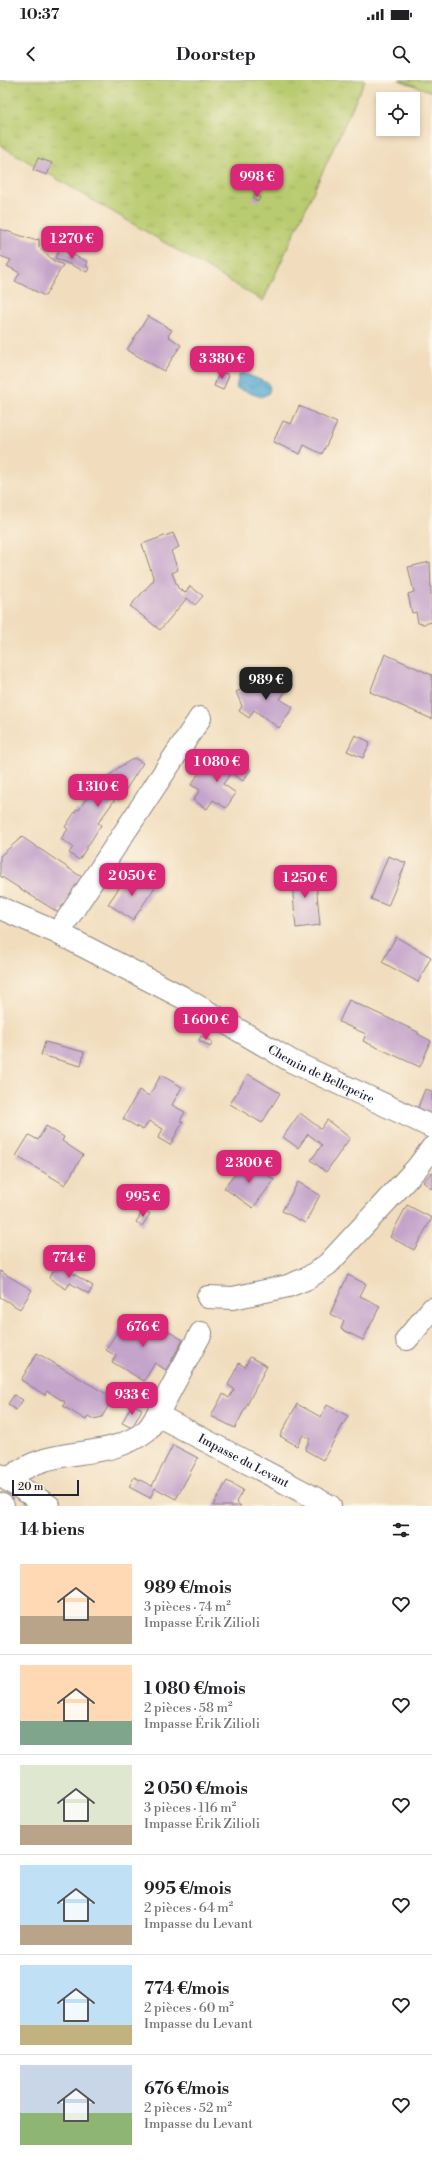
<!DOCTYPE html>
<html lang="fr">
<meta charset="utf-8">
<style>
body{margin:0;font-family:"Libre Bodoni",serif;background:#f2f2f2;color:#202124;height:100vh;display:flex;flex-direction:column;font-size:15px;white-space:nowrap}
*{box-sizing:border-box;margin:0}
p{font-size:13px;color:#757577}
.icon{flex:none;width:22px;height:22px;fill:none;stroke:currentColor;stroke-width:2;stroke-linecap:round;stroke-linejoin:round}
.map{position:relative;height:1426px;overflow:hidden}
.panel{display:flex;flex-direction:column;background:#fff;flex:1}
.panel>*{flex:none}
.controls{position:absolute;left:376px;top:12px;display:grid;gap:8px}
.controls a{display:grid;place-items:center;width:44px;height:44px;border-radius:0px;background:#fff;box-shadow:0 2px 6px #0003;font-size:20px}
.scale{position:absolute;left:12px;bottom:10px;width:67px;box-sizing:border-box;padding-left:4px;border:2px solid #22223b;border-top:0;font-size:11px;line-height:14px;white-space:nowrap;color:#22223b;-webkit-text-stroke:3px #fcf5e5;paint-order:stroke}
.price{position:absolute;translate:-50% -34px;padding:0 9px;border-radius:8px;background:#db2777;color:#fff;font-size:13px;line-height:26px;filter:drop-shadow(0 1px 2px #0008)}
.price::after{content:'';position:absolute;left:50%;top:24px;width:12px;height:9px;margin-left:-6px;background:inherit;clip-path:polygon(0 0,100% 0,50% 100%)}
.price.current{background:#222;color:#fff}
ul{padding:0;list-style:none}
li{display:flex;align-items:center;gap:12px;height:100px;padding:0 20px}
li+li{border-top:1px solid #e0e0e0}
li span{display:grid;place-items:center;flex:none;width:112px;height:80px;border-radius:0px;color:#555}
li>.icon{margin-inline-start:auto}
span .icon{width:48px;height:48px;fill:#fffc;stroke-width:1}
li b{font-size:17px}
h2{display:flex;justify-content:space-between;align-items:center;height:48px;padding:0 20px;font-size:17px}
.status{display:flex;justify-content:space-between;align-items:center;height:28px;padding:0 20px;background:#fff;direction:ltr}
.status svg{height:11px;fill:currentColor}
header{display:flex;justify-content:space-between;align-items:center;height:52px;padding:0 20px;background:#fff;font-size:18px;font-weight:800}
.map>svg:first-child{display:block}
.grass{fill:url(#grass-tufts);stroke:#6e7655}
.water{fill:url(#water-waves);stroke:#3c6686}
.building{fill:#c5a4cb}
.lines{fill:none;stroke-linecap:round;stroke-linejoin:round}
.minor-casing{stroke:#8a807c;stroke-width:24}
.secondary-casing{stroke:#8a807c;stroke-width:24}
.minor{stroke:#fff;stroke-width:22}
.secondary{stroke:#fff;stroke-width:22}
.labels{text-anchor:middle;dominant-baseline:central;stroke-width:4;stroke-linejoin:round;paint-order:stroke}
.street-label{font-size:12px;fill:#22223b;stroke:#fcf5e5}
</style>
<div class="status"><b>10:37</b><svg viewBox="0 0 49 12"><path d="M0 12V9h3v3zM5 12V6h3v6zM10 12V3h3v9zM15 12V0h3v12zM26 1h20v11H26zM47 4h2v5h-2z"/></svg></div>
<header><svg class="icon" aria-label="back" viewBox="0 0 24 24"><path d="M15 5l-7 7 7 7"/></svg>Doorstep<svg class="icon" aria-label="search" viewBox="0 0 24 24"><circle cx="10" cy="10" r="6"/><path d="M15 15l6 6"/></svg></header>
<div class="map">
<svg width="432" height="1426" viewBox="0 0 432 1426">
<defs>
<pattern id="grass-tufts" width="24" height="20" patternUnits="userSpaceOnUse"><rect width="24" height="20" fill="#b9cb6f"/><path d="M3 7l-1-3M5 7V3M7 7l1-3M15 17l-1-3M17 17v-4M19 17l1-3" fill="none" stroke="#9fae61"/></pattern>
<pattern id="water-waves" width="16" height="10" patternUnits="userSpaceOnUse"><rect width="16" height="10" fill="#57aad2"/><path d="M0 5q4-4 8 0t8 0" fill="none" stroke="#488aac"/></pattern>
</defs>
<rect width="100%" height="100%" fill="#fcf5e5"/>
<filter id="ink" filterUnits="userSpaceOnUse"><feTurbulence type="fractalNoise" baseFrequency=".025" numOctaves="2"/><feDisplacementMap in="SourceGraphic" scale="8" xChannelSelector="R" yChannelSelector="G"/><feConvolveMatrix kernelMatrix="1 2 1 2 8 2 1 2 1" color-interpolation-filters="sRGB"/></filter>
<filter id="wash" filterUnits="userSpaceOnUse"><feTurbulence type="fractalNoise" baseFrequency=".012" numOctaves="4" result="noise"/><feDisplacementMap in="SourceGraphic" scale="16" xChannelSelector="R" yChannelSelector="G"/><feGaussianBlur stdDeviation="0.9" result="paint"/><feColorMatrix in="noise" values="0 0 0 0 0 0 0 0 0 0 0 0 0 0 0 0 0 1.4 0 .05"/><feComposite in="paint" operator="in"/></filter>
<g filter="url(#wash)">
<rect width="100%" height="100%" fill="#f1ddbd"/>
<path class="grass" d="M0,0h365l-102,221 -263,-156z
M399,0h33v12z"/>
<path class="water" d="M243,293l25,10 2,6 -2,5 -7,3 -25,-9 3,-14z"/>
<g id="blocks">
<path class="building" d="M38,78l14,5 -5,12 -14,-5z
M255,115l5,2 -2,5 -5,-3z
M0,149l34,11 5,-1v8l15,14 9,4 -18,31 -30,-15 5,-8 -13,-7 4,-6 -11,-4z
M60,169l28,13 -2,4 3,2 -2,4 -32,-14z
M148,236l24,14 -4,6 13,9 -17,26 -37,-21z
M220,291l9,4 -6,15 -9,-4z
M299,326l38,17 -15,31 -18,-9 -4,9 -27,-12 10,-21 8,3z
M173,453l6,14 -8,4 7,19 -6,3 6,15 7,5 5,-7 13,10 -8,9 -8,-7 -27,32 -30,-24 24,-26 -12,-36z
M430,482l2,60 -8,2 -6,-1 -2,-11 -4,1 -4,-19 6,-2 -6,-25z
M385,574l47,21v44l-62,-27z
M270,597l20,8 -10,14 13,8 -14,21 -25,-18 -5,8 -10,-7 3,-5 -6,-14 17,-8 12,8 2,-3 -3,-2z
M355,655l15,7 -7,16 -16,-7z
M134,678l9,5 -24,37 -3,-2 -18,25 3,2 -22,35 -10,-7 4,-6 -12,-8 7,-10 -3,-2 12,-18 2,1 9,-14 3,1 7,-11 20,-18z
M209,678l17,12 8,-11 17,10 -8,12 -12,-8 -8,11 13,9 -10,15 -13,-8 -6,9 -14,-9 7,-10 -9,-5z
M22,757l61,41 -24,35 -59,-37v-20z
M388,776l18,7 -18,43 -17,-7z
M315,791l5,54 -24,3 -5,-55z
M137,795l18,12 -22,33 -25,-16 15,-22 7,4z
M396,857l35,20 -13,25 -36,-20z
M349,920l69,32v2l13,7 -11,26 -57,-26 3,-7 -27,-12z
M201,956l12,6 -3,5 -11,-7z
M45,962l39,10 -3,14 -40,-11z
M248,994l32,19 -18,30 -32,-19z
M161,995l21,12 -10,18 13,7 -5,9 3,1 -13,23 -12,-7 5,-9 -14,-8 -6,9 -20,-11 16,-29 10,6z
M425,1009l7,2v25l-15,-6z
M300,1033l21,16 6,-9 23,18 -24,34 -15,-12 11,-15 -14,-11 -10,14 -15,-11z
M46,1046l18,11 -2,4 21,14 -18,30 -49,-29 13,-21 9,5z
M247,1079l27,21 -21,28 -29,-20z
M432,1092v17l-9,-7z
M298,1102l22,13 -15,28 -23,-12z
M407,1125l25,13 -18,32 -24,-13z
M144,1130l6,4 -8,12 -6,-4z
M58,1184l35,22 -4,8 -19,-11 -4,6 -17,-11z
M0,1191l32,19 -12,19 -20,-12z
M348,1195l18,9 -6,12 20,10 -17,34 -22,-11 3,-8 -14,-7z
M147,1239l36,21 -17,30 -11,-7 -11,18 -32,-19 4,-6 -10,-6 18,-30 17,10z
M37,1273l76,45 -11,19 -8,2 -6,-3 -2,4 -23,-14 2,-4 -18,-11 -2,4 -24,-15z
M250,1277l17,9 -32,62 -24,-12 12,-22 6,4 5,-9 -6,-4 11,-22 6,4z
M14,1315l9,5 -7,10 -8,-6z
M132,1324l10,5 -10,19 -10,-5z
M297,1324l24,13 6,-12 21,11 -25,44 -18,-10 5,-11 -7,-4 -6,11 -17,-10z
M173,1365l25,13 -22,41 -21,-11 -5,10 -21,-11 5,-10 18,9z
M227,1401l16,9 -7,12 5,4h-28z"/>
</g>
</g>
<g filter="url(#ink)">
<use href="#blocks" fill-opacity="0" stroke="#8a807c" stroke-width="1"/>
<g class="lines">
<defs>
<g id="minor">
<path id="s1" d="M0,828l58,25 124,64 111,65 139,65"/>
<path d="M58,853l142,-215"/>
<path d="M208,1217l25,1 55,-12 20,-8 20,-14 89,-96 15,-20"/>
<path d="M407,1259l25,-30"/>
<path id="s2" d="M157,1335l173,91"/>
<path d="M8,1400c42,-38 95,-16 138,-49 8,-7 14,-22 19,-31 12,-22 24,-45 36,-67"/>
</g>
<path id="secondary" d="M0,1395l49,31
M0,1424l3,2"/>
</defs>
<use href="#minor" class="minor-casing"/>
<use href="#secondary" class="secondary-casing"/>
<use href="#minor" class="minor"/>
<use href="#secondary" class="secondary"/>
</g>
</g>
<g class="labels">
<g class="street-label">
<text stroke="none"><textPath href="#s1" startOffset="362">Chemin de Bellepeire</textPath></text>
<text stroke="none"><textPath href="#s2" startOffset="98">Impasse du Levant</textPath></text>
</g>
</g>
</svg>
<div class="controls">
<a><svg class="icon" aria-label="locate" viewBox="0 0 24 24"><circle cx="12" cy="12" r="6"/><path d="M12 2v4M12 18v4M2 12h4M18 12h4"/></svg></a>
</div>
<div class="scale">20 m</div>
<b class="price" style="left:257px;top:118px">998 €</b>
<b class="price" style="left:72px;top:180px">1 270 €</b>
<b class="price" style="left:222px;top:300px">3 380 €</b>
<b class="price current" style="left:266px;top:621px">989 €</b>
<b class="price" style="left:217px;top:703px">1 080 €</b>
<b class="price" style="left:98px;top:728px">1 310 €</b>
<b class="price" style="left:132px;top:817px">2 050 €</b>
<b class="price" style="left:305px;top:819px">1 250 €</b>
<b class="price" style="left:206px;top:961px">1 600 €</b>
<b class="price" style="left:249px;top:1104px">2 300 €</b>
<b class="price" style="left:143px;top:1138px">995 €</b>
<b class="price" style="left:69px;top:1199px">774 €</b>
<b class="price" style="left:143px;top:1268px">676 €</b>
<b class="price" style="left:132px;top:1336px">933 €</b>
</div>
<section class="panel">
<h2>14 biens<svg class="icon" aria-label="filters" viewBox="0 0 24 24"><path d="M4 7h16M4 17h16"/><circle cx="9" cy="7" r="2"/><circle cx="15" cy="17" r="2"/></svg></h2>
<ul>
<li><span style="background:linear-gradient(#ffd9b3 65%,#b9a48a 0)"><svg class="icon" aria-label="home" viewBox="0 0 24 24"><path d="M3 11l9-7 9 7M6 9v11h12V9"/></svg></span><div><b>989 €/mois</b><p>3 pièces · 74 m²</p><p>Impasse Érik Zilioli</p></div><svg class="icon" aria-label="heart" viewBox="0 0 24 24"><path d="M12 20l-8-8c-3-5 5-10 8-4 3-6 11-1 8 4z"/></svg></li>
<li><span style="background:linear-gradient(#ffd9b3 70%,#7fa58c 0)"><svg class="icon" aria-label="home" viewBox="0 0 24 24"><path d="M3 11l9-7 9 7M6 9v11h12V9"/></svg></span><div><b>1 080 €/mois</b><p>2 pièces · 58 m²</p><p>Impasse Érik Zilioli</p></div><svg class="icon" aria-label="heart" viewBox="0 0 24 24"><path d="M12 20l-8-8c-3-5 5-10 8-4 3-6 11-1 8 4z"/></svg></li>
<li><span style="background:linear-gradient(#dfe7d0 75%,#b9a48a 0)"><svg class="icon" aria-label="home" viewBox="0 0 24 24"><path d="M3 11l9-7 9 7M6 9v11h12V9"/></svg></span><div><b>2 050 €/mois</b><p>3 pièces · 116 m²</p><p>Impasse Érik Zilioli</p></div><svg class="icon" aria-label="heart" viewBox="0 0 24 24"><path d="M12 20l-8-8c-3-5 5-10 8-4 3-6 11-1 8 4z"/></svg></li>
<li><span style="background:linear-gradient(#bfe0f5 75%,#b9a48a 0)"><svg class="icon" aria-label="home" viewBox="0 0 24 24"><path d="M3 11l9-7 9 7M6 9v11h12V9"/></svg></span><div><b>995 €/mois</b><p>2 pièces · 64 m²</p><p>Impasse du Levant</p></div><svg class="icon" aria-label="heart" viewBox="0 0 24 24"><path d="M12 20l-8-8c-3-5 5-10 8-4 3-6 11-1 8 4z"/></svg></li>
<li><span style="background:linear-gradient(#bfe0f5 75%,#c2b280 0)"><svg class="icon" aria-label="home" viewBox="0 0 24 24"><path d="M3 11l9-7 9 7M6 9v11h12V9"/></svg></span><div><b>774 €/mois</b><p>2 pièces · 60 m²</p><p>Impasse du Levant</p></div><svg class="icon" aria-label="heart" viewBox="0 0 24 24"><path d="M12 20l-8-8c-3-5 5-10 8-4 3-6 11-1 8 4z"/></svg></li>
<li><span style="background:linear-gradient(#c9d6e8 60%,#8fb573 0)"><svg class="icon" aria-label="home" viewBox="0 0 24 24"><path d="M3 11l9-7 9 7M6 9v11h12V9"/></svg></span><div><b>676 €/mois</b><p>2 pièces · 52 m²</p><p>Impasse du Levant</p></div><svg class="icon" aria-label="heart" viewBox="0 0 24 24"><path d="M12 20l-8-8c-3-5 5-10 8-4 3-6 11-1 8 4z"/></svg></li>
</ul>
</section>
